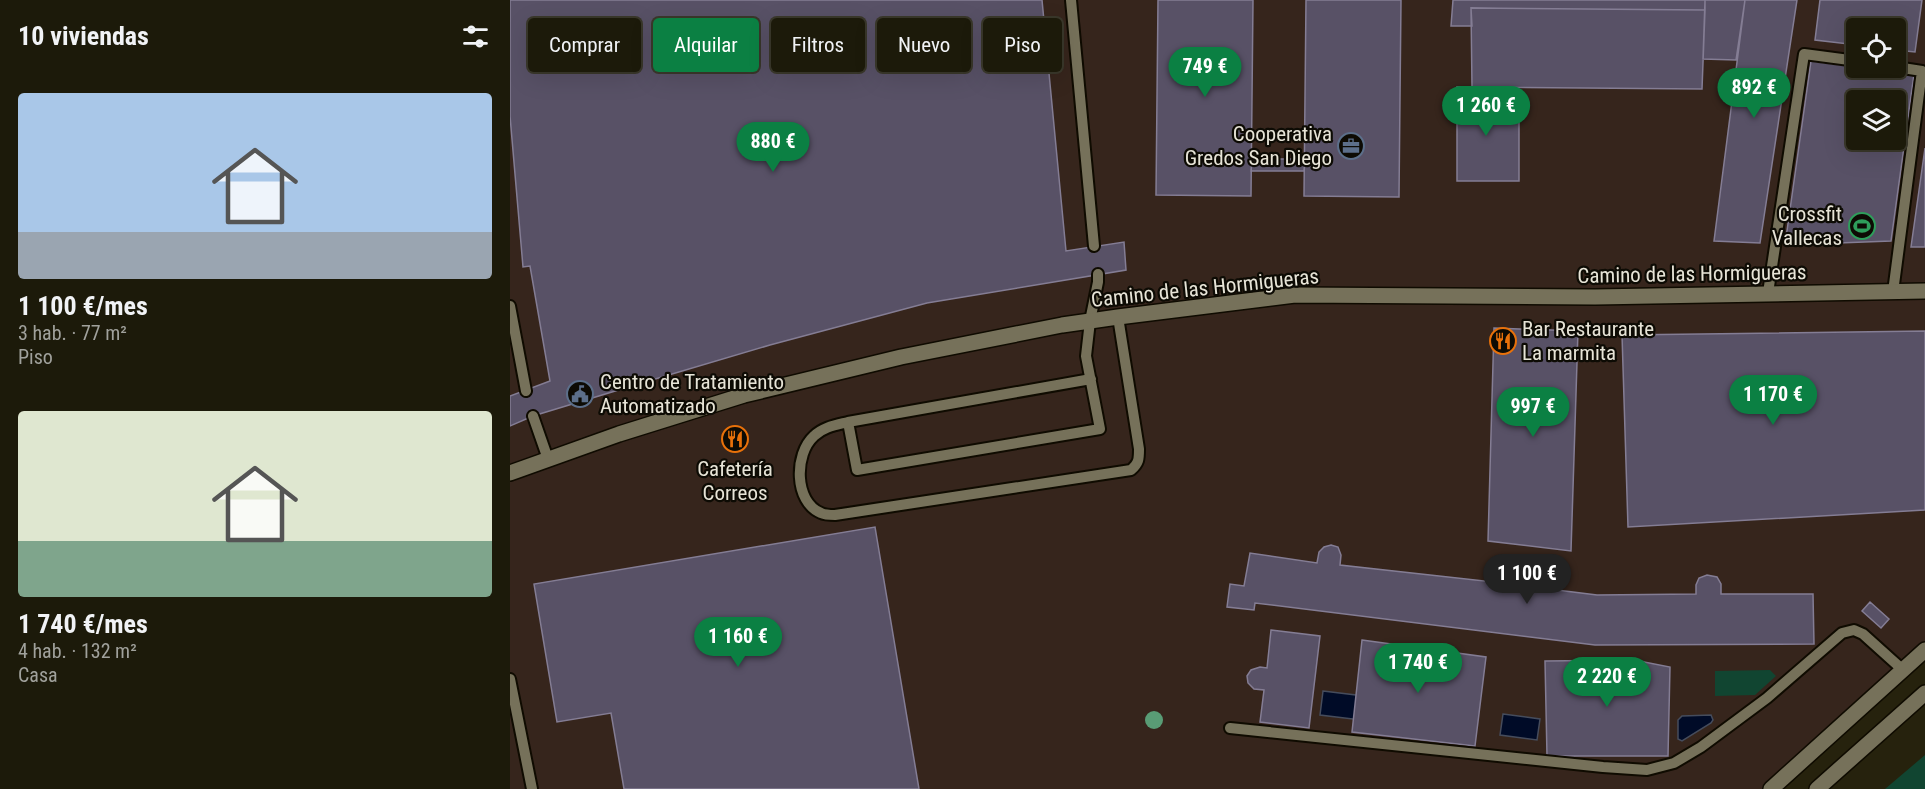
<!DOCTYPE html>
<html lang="es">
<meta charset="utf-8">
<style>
body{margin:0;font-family:"Roboto Condensed",sans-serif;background:#292718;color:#f1f3f6;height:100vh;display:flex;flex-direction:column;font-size:22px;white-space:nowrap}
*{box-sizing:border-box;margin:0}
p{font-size:20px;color:#a0a19c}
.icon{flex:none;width:33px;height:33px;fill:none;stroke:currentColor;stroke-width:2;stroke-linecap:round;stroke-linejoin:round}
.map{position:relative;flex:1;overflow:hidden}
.panel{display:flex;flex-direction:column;background:#1c1a0a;width:510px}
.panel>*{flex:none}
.guide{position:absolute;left:18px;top:18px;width:570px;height:54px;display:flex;gap:12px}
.controls{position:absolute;left:1336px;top:18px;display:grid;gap:12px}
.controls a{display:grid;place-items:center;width:60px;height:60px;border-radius:6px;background:#1c1a0a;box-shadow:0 6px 24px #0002,0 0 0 2px #3a382b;font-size:30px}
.price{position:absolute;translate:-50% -51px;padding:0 14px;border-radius:21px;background:#0b8043;color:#fff;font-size:20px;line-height:39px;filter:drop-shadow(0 2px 3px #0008)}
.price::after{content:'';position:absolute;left:50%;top:36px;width:18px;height:14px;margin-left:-9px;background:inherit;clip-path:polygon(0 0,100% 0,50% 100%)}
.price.active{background:#222;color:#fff}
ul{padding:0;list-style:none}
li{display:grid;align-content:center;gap:12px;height:318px;padding:0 18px}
li span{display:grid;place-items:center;height:186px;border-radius:6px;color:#555}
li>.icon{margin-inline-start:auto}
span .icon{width:108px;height:108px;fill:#fffc;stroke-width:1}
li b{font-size:26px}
h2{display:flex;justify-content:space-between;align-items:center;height:72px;padding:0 18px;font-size:26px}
.chip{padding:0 21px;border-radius:6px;background:#1c1a0a;box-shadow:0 6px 24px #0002,0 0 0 2px #3a382b;font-size:21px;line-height:54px}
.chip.active{background:#0b8043;color:#fff}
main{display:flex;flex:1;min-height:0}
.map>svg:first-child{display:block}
.industrial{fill:#36251c;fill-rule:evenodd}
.green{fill:#114531}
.water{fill:#000b27;stroke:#454c5c;stroke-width:1.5}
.building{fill:#585166;stroke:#847d94;stroke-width:1.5;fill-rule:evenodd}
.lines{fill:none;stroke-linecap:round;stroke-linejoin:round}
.lane-casing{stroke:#0f0b00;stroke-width:14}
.street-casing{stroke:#0f0b00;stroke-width:18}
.secondary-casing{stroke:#0f0b00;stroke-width:18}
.lane{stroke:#76715a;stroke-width:10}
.street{stroke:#76715a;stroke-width:15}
.secondary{stroke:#76715a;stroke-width:15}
.tree{fill:#599c75}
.labels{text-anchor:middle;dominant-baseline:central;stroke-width:4.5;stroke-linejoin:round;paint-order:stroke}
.poi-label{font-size:21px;fill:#e7e4d7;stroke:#0d0b04;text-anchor:end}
.street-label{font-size:21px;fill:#e7e4d7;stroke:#0d0b04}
</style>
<main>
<section class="panel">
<h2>10 viviendas<svg class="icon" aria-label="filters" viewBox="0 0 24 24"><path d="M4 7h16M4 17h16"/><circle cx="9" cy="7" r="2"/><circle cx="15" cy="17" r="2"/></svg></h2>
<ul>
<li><span style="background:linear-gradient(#a9c7e8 75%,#9aa5b1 0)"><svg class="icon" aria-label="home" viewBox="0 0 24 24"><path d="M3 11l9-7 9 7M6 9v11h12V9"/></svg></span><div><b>1 100 €/mes</b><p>3 hab. · 77 m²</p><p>Piso</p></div></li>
<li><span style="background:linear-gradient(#dfe7d0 70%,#7fa58c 0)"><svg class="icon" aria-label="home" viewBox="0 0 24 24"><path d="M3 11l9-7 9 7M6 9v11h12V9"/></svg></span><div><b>1 740 €/mes</b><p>4 hab. · 132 m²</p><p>Casa</p></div></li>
</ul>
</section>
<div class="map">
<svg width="1415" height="789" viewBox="0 0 1415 789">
<rect width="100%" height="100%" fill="#26220d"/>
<path class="industrial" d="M0,0h1415v650l-154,139h-1261zM1347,28h39v40h-39zM1347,100h39v40h-39z"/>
<path class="green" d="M1260,670l6,6 -21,19 -40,1v-25z
M1415,755v34h-40z"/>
<path class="water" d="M813,691l41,5 -3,24 -41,-5z
M993,714l37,5 -3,21 -37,-5z
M1201,715l2,5 -2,3 -29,18 -4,-2v-19l4,-4z"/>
<path class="building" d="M0,0h532l24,251 58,-9 2,28 -199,33 -157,42 -135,40 -102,31 -23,10v-30l40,-15 -20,-115 -7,1 -13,-151z
M648,0h95l-2,196 -95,-1z
M796,0h95l-2,197 -95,-1z
M943,0h252v10l-234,-2 1,18h-21z
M1195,0h40l-9,60 -33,-1z
M1235,0h52l-37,243 -46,-2z
M1310,0h102l-7,52 -19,-2v-22h-39v17l-42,-5z
M961,8l234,2 -3,79 -230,-2z
M1301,61l103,13 -23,167 -106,4zM1347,100h39v40h-39z
M947,87h45v33l17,-1v62h-62z
M1415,148v99h-14z
M742,159h53l-1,12h-53z
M984,328l84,3 -7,220 -83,-10z
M1415,331v179l-297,17 -6,-192z
M365,527l44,262h-295l-13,-76 -54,9 -23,-138z
M821,545l7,2 3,8 -1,10 162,18 1,-8 4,-7 8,-2 8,4 3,7 -1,9 72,9 99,-1v-9l3,-7 8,-3 10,2 4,7v10h92l1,50 -219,1 -340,-42 -1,7 -27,-3 3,-23 14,2 6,-33 67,10 2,-11 5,-5z
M1360,602l19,17 -8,9 -19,-17z
M761,630l49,6 -11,92 -49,-6 4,-32 -10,-1 -6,-6 -1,-7 4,-6 9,-3 7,1z
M852,640l124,17 -11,89 -123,-14z
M1124,660l36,7 -2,89h-121l-2,-95z"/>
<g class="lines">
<defs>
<path id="lane" d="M561,0l23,246
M1383,292l29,-221 -26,-4
M1258,293l36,-239 53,7
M0,306l16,85
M581,379l-243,43c-12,3 -25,5 -34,14 -20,18 -20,66 7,77 4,2 10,2 14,2l296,-45c8,-7 8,-11 8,-21l-21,-132
M23,416l15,43
M338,422l9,48 243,-41 -14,-73 4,-35 8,-39v-8
M0,679l22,110
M720,728l373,39 44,3 27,-7 27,-16 66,-49 75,-65 12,-3 9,4 40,36"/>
<path id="street" d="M0,473l109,-39 125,-39 157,-38 161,-32 56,-8 177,-22 300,2 330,-6"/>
<path id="secondary" d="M1261,789l154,-139
M1307,789l108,-96"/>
</defs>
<use href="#lane" class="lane-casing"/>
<use href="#street" class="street-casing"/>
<use href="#secondary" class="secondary-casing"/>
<use href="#lane" class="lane"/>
<use href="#street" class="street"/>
<use href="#secondary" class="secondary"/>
</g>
<circle class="tree" cx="644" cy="720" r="9"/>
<defs>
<symbol id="office-ring" viewBox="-11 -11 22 22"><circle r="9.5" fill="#0d0b04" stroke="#5c6f8a" stroke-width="1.5"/><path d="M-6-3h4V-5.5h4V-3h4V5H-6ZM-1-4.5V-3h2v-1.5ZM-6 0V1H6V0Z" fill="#5c6f8a"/></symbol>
<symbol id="stadium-ring" viewBox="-11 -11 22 22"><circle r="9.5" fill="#0d0b04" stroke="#2e9e5b" stroke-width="1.5"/><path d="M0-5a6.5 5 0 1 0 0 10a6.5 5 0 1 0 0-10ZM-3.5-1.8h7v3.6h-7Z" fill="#2e9e5b"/></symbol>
<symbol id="restaurant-ring" viewBox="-11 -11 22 22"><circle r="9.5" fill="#0d0b04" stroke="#e8710a" stroke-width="1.5"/><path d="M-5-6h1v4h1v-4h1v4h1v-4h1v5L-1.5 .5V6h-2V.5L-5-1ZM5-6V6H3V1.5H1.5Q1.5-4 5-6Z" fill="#e8710a"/></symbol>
<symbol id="civic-ring" viewBox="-11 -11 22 22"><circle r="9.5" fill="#0d0b04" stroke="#5c6f8a" stroke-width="1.5"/><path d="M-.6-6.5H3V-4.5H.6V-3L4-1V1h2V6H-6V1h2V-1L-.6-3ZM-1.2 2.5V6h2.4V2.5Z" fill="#5c6f8a"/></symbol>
</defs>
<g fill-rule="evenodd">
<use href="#office-ring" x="826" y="131" width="30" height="30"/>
<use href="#stadium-ring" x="1337" y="211" width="30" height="30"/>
<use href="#restaurant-ring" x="978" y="326" width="30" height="30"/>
<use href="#civic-ring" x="55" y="379" width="30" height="30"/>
<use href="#restaurant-ring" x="210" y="424" width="30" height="30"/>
</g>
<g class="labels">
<g class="poi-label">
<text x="822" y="134">Cooperativa<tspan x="822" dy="24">Gredos San Diego</tspan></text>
<text x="1332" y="214">Crossfit<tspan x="1332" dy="24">Vallecas</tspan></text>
<text x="1012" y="329" text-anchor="start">Bar Restaurante<tspan x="1012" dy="24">La marmita</tspan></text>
<text x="90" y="382" text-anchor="start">Centro de Tratamiento<tspan x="90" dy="24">Automatizado</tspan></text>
<text x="225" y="469" text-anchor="middle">Cafetería<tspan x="225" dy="24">Correos</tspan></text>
</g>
<g class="street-label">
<text transform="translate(1182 274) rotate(-1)">Camino de las Hormigueras</text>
<text transform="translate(695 288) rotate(-6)">Camino de las Hormigueras</text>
</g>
</g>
</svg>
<div class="controls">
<a><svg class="icon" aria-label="locate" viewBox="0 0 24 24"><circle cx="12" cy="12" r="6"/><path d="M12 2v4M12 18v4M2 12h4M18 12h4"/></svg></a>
<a><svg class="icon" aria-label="layers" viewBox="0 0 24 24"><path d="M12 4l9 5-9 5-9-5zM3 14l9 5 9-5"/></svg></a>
</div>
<b class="price" style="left:695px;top:98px">749 €</b>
<b class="price" style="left:1244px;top:119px">892 €</b>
<b class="price" style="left:976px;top:137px">1 260 €</b>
<b class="price" style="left:263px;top:173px">880 €</b>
<b class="price" style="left:1263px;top:426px">1 170 €</b>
<b class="price" style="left:1023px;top:438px">997 €</b>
<b class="price active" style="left:1017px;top:605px">1 100 €</b>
<b class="price" style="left:228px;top:668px">1 160 €</b>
<b class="price" style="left:908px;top:694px">1 740 €</b>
<b class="price" style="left:1097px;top:708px">2 220 €</b>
<div class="guide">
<a class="chip">Comprar</a>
<a class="chip active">Alquilar</a>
<a class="chip">Filtros</a>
<a class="chip">Nuevo</a>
<a class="chip">Piso</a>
</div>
</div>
</main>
